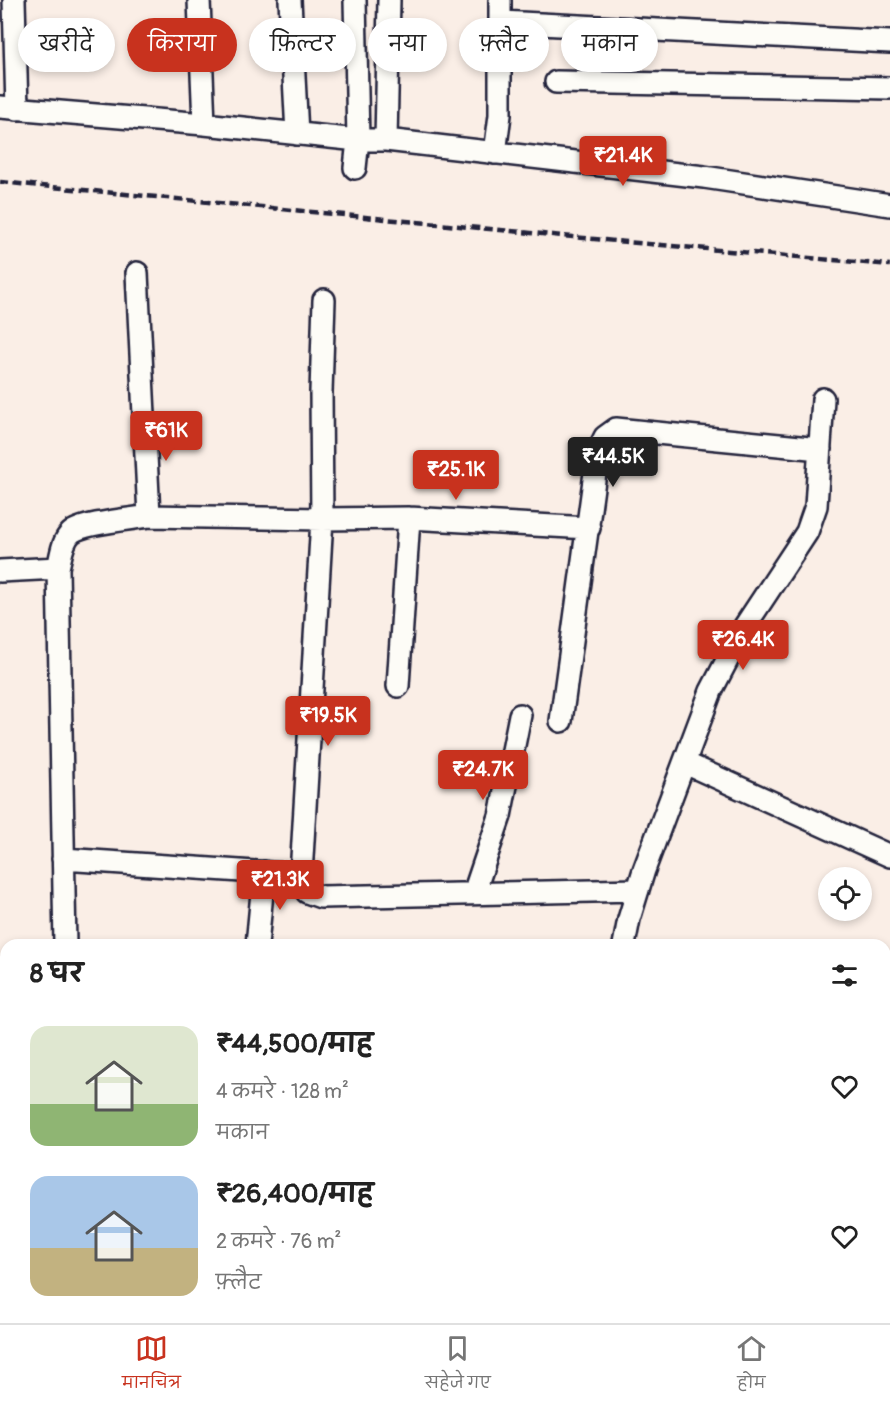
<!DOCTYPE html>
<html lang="hi">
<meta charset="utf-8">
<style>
body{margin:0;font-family:Pangolin,"Playpen Sans Deva",sans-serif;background:#f2f2f2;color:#222;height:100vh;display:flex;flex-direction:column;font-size:22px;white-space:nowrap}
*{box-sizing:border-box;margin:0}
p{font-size:20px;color:#767676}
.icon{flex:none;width:33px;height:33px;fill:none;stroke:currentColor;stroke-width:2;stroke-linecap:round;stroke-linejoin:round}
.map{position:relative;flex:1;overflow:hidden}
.sheet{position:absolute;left:0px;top:939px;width:891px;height:384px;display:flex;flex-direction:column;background:#fff;border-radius:18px 18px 0 0;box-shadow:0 3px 9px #0003}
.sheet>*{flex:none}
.hud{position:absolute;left:18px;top:18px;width:855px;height:54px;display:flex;gap:12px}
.fabs{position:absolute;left:818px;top:867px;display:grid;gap:12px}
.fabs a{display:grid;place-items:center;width:54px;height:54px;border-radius:50%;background:#fff;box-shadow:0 3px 9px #0003;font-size:30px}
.price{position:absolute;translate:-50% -51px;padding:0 14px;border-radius:6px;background:#c8321e;color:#fff;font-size:20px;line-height:39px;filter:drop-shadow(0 2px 3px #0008)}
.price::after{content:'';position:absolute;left:50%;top:36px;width:18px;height:14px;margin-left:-9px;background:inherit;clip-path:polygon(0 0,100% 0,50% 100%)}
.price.current{background:#222;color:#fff}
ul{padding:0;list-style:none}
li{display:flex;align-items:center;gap:18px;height:150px;padding:0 30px}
li span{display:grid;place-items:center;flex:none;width:168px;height:120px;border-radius:18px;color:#555}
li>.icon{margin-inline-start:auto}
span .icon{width:72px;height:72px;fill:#fffc;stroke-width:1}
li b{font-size:26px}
h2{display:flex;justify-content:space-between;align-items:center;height:72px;padding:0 30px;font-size:26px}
.chip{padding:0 21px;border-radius:27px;background:#fff;box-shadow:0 3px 9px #0003;font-size:21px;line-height:54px}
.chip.current{background:#c8321e;color:#fff}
.dock{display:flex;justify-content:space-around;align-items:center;height:84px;border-top:2px solid #e0e0e0;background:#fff;font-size:16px;color:#767676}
.dock a{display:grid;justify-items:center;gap:3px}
.dock .current{color:#c8321e}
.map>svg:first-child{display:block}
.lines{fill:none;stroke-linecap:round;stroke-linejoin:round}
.minor-casing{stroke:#22223b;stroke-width:26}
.secondary-casing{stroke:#22223b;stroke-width:34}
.minor{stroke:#fdfcf7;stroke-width:21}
.secondary{stroke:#fdfcf7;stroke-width:30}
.rail{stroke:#22223b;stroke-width:4.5;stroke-dasharray:9 4.5;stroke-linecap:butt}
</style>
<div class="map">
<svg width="890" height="1323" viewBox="0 0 890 1323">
<rect width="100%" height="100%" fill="#faeee6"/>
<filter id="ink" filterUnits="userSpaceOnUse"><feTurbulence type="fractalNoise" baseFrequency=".0167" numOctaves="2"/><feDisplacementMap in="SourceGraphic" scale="12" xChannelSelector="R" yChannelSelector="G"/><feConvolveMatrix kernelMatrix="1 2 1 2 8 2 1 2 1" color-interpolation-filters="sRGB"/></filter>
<g filter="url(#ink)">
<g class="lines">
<defs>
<path id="minor" d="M14,0l3,109
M199,0l5,124
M290,0l7,134
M501,22l389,20
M556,82l334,6
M0,107l204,17 154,16h28l318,37 186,28
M386,140l3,-140
M495,153l5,-38v-115
M355,168l3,-28 -3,-140
M137,273l12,243 173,3 87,-1 180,10
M324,300l-3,92 1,127 -21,356 6,17 14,5 317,-7
M58,568l7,377
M0,571l58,-3c3,-11 4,-27 13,-35 11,-10 61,-14 78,-17
M398,686l11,-168
M561,721l37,-270 7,-14 11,-8 204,20
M685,763l205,93
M63,859l238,16
M474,893l26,-77 20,-101
M257,945l7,-73
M624,945l5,-26 15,-49 67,-179 34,-65 62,-94 9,-26 7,-107
M227,1317l1,6
M402,1317v6
M493,1317l1,6
M859,1317l22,6
M676,1322l39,-5"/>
<path id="secondary" d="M885,1063l5,-1
M0,1181l6,-1
M0,1204l6,-1"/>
</defs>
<use href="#minor" class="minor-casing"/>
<use href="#secondary" class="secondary-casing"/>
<use href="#minor" class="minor"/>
<use href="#secondary" class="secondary"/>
<path class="rail" d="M0,182l615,59 275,24"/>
</g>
</g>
</svg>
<div class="fabs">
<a><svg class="icon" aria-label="locate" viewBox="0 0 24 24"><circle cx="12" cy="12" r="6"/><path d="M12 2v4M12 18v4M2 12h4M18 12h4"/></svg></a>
</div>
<b class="price" style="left:623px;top:187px">₹21.4K</b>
<b class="price" style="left:166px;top:462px">₹61K</b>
<b class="price current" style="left:613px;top:488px">₹44.5K</b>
<b class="price" style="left:456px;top:501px">₹25.1K</b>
<b class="price" style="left:743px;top:671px">₹26.4K</b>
<b class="price" style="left:328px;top:747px">₹19.5K</b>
<b class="price" style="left:483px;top:801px">₹24.7K</b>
<b class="price" style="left:280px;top:911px">₹21.3K</b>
<div class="hud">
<a class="chip">खरीदें</a>
<a class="chip current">किराया</a>
<a class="chip">फ़िल्टर</a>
<a class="chip">नया</a>
<a class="chip">फ़्लैट</a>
<a class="chip">मकान</a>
</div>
<section class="sheet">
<h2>8 घर<svg class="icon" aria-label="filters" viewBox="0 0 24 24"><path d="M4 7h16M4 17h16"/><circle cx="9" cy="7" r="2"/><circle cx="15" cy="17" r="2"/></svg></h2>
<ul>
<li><span style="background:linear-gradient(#dfe7d0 65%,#8fb573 0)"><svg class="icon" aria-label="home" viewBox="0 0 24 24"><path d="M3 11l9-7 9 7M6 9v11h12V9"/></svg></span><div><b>₹44,500/माह</b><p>4 कमरे · 128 m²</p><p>मकान</p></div><svg class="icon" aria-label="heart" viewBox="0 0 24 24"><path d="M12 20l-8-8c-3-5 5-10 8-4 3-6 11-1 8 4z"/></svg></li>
<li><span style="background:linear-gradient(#a9c7e8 60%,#c2b280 0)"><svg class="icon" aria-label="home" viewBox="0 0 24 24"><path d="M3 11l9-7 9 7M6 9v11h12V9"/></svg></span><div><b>₹26,400/माह</b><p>2 कमरे · 76 m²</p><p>फ़्लैट</p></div><svg class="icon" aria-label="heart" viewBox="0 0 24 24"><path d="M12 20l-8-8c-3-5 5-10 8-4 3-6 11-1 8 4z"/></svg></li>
</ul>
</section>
</div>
<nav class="dock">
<a class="current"><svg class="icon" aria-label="map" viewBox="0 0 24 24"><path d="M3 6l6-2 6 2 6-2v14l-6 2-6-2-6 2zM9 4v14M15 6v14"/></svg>मानचित्र</a>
<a><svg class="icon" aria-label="saved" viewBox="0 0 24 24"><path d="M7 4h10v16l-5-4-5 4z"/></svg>सहेजे गए</a>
<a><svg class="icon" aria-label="home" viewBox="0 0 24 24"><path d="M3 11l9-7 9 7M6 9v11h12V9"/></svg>होम</a>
</nav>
